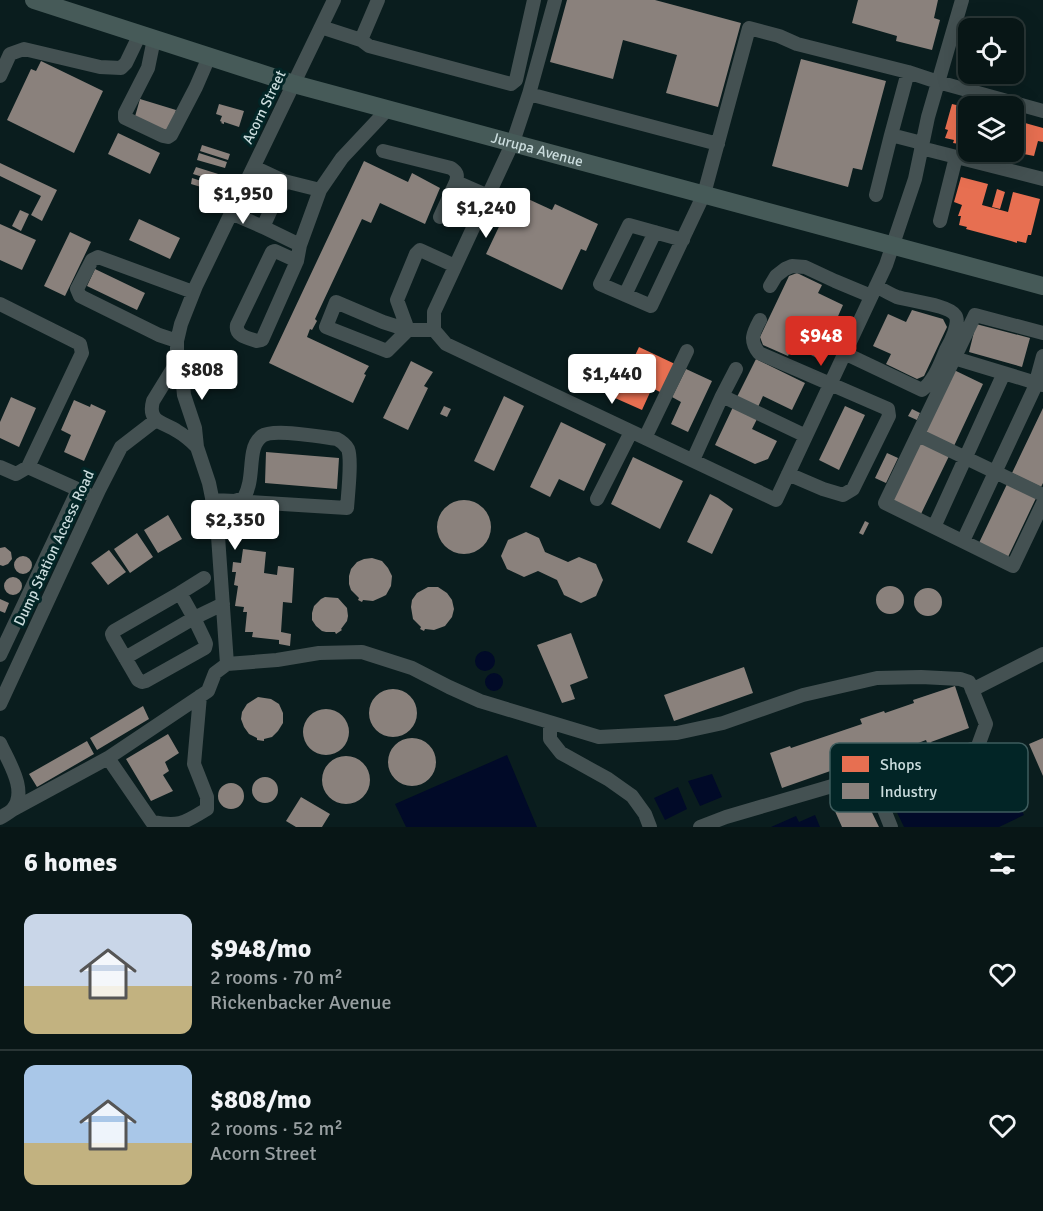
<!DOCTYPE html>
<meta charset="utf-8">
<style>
body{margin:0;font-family:Signika,sans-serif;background:#162323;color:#f1f3f6;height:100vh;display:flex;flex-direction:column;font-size:22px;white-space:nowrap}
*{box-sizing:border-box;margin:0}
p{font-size:20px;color:#989fa1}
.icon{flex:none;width:33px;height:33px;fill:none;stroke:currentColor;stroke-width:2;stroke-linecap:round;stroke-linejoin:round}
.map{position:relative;height:827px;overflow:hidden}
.drawer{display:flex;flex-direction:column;background:#081616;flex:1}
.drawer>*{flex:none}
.buttons{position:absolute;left:958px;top:18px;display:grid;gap:12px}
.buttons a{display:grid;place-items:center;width:66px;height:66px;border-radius:12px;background:#081616;box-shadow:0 6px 24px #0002,0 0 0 2px #293535;font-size:30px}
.price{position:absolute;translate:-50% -51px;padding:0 14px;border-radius:6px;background:#fff;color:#222;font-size:20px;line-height:39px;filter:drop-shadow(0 2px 3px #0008)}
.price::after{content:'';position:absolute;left:50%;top:36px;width:18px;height:14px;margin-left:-9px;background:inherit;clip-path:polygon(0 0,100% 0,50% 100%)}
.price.active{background:#d93025;color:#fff}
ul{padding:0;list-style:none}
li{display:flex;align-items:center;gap:18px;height:150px;padding:0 24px}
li+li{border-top:2px solid #293535}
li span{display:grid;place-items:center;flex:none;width:168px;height:120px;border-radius:12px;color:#555}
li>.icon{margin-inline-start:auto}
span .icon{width:72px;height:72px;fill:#fffc;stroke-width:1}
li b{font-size:26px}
h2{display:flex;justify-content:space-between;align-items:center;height:72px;padding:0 24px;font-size:26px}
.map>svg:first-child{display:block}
.water{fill:#010a28}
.shops{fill:#e76f51}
.industry{fill:#8a817c}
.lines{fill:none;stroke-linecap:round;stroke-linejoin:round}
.minor{stroke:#445152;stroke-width:14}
.major{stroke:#465a58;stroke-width:18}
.labels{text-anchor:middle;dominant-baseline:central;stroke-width:6;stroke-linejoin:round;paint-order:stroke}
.street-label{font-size:15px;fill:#cadcdd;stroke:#022526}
.key{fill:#022526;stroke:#3e5c5d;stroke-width:1.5}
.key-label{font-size:16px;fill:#cadcdd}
</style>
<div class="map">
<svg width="1043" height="827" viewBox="0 0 1043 827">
<rect width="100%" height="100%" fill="#0a1d1e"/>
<path class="water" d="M475 661a10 10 0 1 1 20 0a10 10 0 1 1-20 0Z
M485 682a9 9 0 1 1 18 0a9 9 0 1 1-18 0Z
M507,755l30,72h-131l-11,-23z
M995,757l29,58 -25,12h-95l-13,-27z
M712,774l10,23 -22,9 -12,-25z
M678,787l9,22 -22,11 -11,-22z
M815,815l5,12h-49l25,-11 3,6z"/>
<path class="shops" d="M952,104l17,4v31l-2,-1 -2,7 -12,-2 1,-3 -9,-2 3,-8 -3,-1z
M1014,120l29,8v14l-5,-1 -4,15 -20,-4z
M961,177l27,7 -6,21 26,7 5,-20 27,7 -9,36h-3l-2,8 -9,-2v2l-6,-2 -45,-12 1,-2 -8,-2 2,-9h-3l4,-11 -8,-3z
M997,189l8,3 -5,17 -8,-2z
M639,347l36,17 -13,29 -10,-5 -10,22 -27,-12z"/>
<path class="industry" d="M567,0h88l86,23 -23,84 -52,-14 11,-38 -54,-15 -10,39 -63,-17z
M858,0h80l-4,18 6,2 -8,30 -36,-9 1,-5 -45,-13z
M801,59l85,22 -24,89 -9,-2 -5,19 -76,-21z
M41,61l62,30 -29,62 -67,-33 24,-51 5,2z
M140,99l36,11 -6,21 -36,-11z
M219,104l25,7 -5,16 -15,-5v2l-3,-1 1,-1 -2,-1 2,-5 -6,-2z
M118,133l42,20 -10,21 -42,-20z
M202,145l28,9 -2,6 -28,-9z
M199,153l28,9 -2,6 -28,-8z
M364,161l44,21 4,-9 28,15 -15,36 -45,-21 -9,20 -9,-4 -47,100 2,2 -5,9 -2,-1 -3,8 62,29 -5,8 2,1 -13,28 -84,-40z
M0,163l57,27 -15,31 -11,-6 10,-19 -41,-20z
M196,167l38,12 -2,7 -39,-12z
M192,178l37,12 -1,5 -37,-11z
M515,193l37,17 3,-6 43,20 -12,27 -5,-2 -19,41 -76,-36z
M20,210l9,4 -8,17 -9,-5z
M139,219l41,19 -10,21 -41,-19z
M0,224l36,16 -14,30 -22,-10z
M70,232l21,10 -26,54 -21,-10z
M95,269l50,24 -8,17 -50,-24z
M797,273l25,12 -4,8 25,12 -24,54 -26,-13 -5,10 -25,-11 -3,-8 29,-61z
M912,310l31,9 4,8 -23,49 -7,3 -31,-15 5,-10 -18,-8 15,-32 18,8z
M976,324l54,14 -8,29 -53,-15z
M756,359l49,24 -13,27 -29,-14 -5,11 -21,-10z
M411,361l22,11 -9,14 4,2 -20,42 -25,-12z
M686,369l26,12 -24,51 -17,-8 10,-22 -9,-5z
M954,370l29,14 -29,62 -29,-14z
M504,396l20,10 -30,65 -20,-10z
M11,397l25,11 -17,39 -19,-9v-16z
M74,400l16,7 1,-3 15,7 -22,50 -20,-9 7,-17 -10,-5z
M444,406l7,3 -4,8 -7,-3z
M845,406l20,9 -26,55 -20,-10z
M733,407l24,12 -5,10 25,12 -9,18 -13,5 -40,-19z
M1043,408v75l-2,4 -29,-14z
M912,409l8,4 -3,7 -9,-4z
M561,422l45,22 -22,47 -25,-12 -9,18 -20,-10z
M921,440l29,14 -30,62 -29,-14z
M266,452l73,6 -2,31 -72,-6z
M887,453l11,5 -12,25 -11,-5z
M633,457l50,24 -23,48 -49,-25z
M1008,482l29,14 -29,61 -29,-14z
M710,494l8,4 15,11 -21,45 -25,-12z
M437 527a27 27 0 1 1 54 0a27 27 0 1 1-54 0Z
M168,515l14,24 -24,14 -14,-23z
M865,521l4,2 -6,12 -4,-2z
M526,532l13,6 6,14 23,10 11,-5 17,7 7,16 -7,16 -15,7 -17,-8 -7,-15 -19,-9 -14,6 -17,-8 -6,-13 7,-16z
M137,533l16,24 -23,16 -16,-24z
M5,547l6,5 1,7 -4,5 -5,2 -3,-1v-17z
M243,549l23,3 -2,21 13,2 1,-9 16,2 -2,35 -9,-1 -2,30 10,2 -1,12 -11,-2v-4l-27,-3 1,-5h-8l2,-20h-4l1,-5 -9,-1 3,-20 -4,-1 2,-13h-4l1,-10 8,1z
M109,550l17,22 -18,13 -17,-22z
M14 565a9 9 0 1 1 18 0a9 9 0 1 1-18 0Z
M372,558l10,3 6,7 4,8 -1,10 -5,9 -4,2 -9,4 -10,-1 -1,2 -4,-2 1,-2 -8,-8 -2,-6v-8l2,-7 6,-7 7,-3z
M4 586a9 9 0 1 1 18 0a9 9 0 1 1-18 0Z
M876 600a14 14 0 1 1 28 0a14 14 0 1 1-28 0Z
M428,587h10l9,6 5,7 2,9 -2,8 -7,9 -11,4 -9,-1 -1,2 -4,-2 1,-2 -8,-8 -2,-12 1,-7 5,-7z
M914 602a14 14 0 1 1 28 0a14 14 0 1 1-28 0Z
M325,597l13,1 9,10 1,8 -1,5 -6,8 1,1 -6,4 -1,-2h-9l-4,-1 -6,-5 -4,-6v-7l2,-7 7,-7z
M0,599l9,4 -4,10 -5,-2z
M571,633l17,45 -18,7 5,14 -13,4 -25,-58z
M744,667l9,26 -79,28 -10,-26z
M955,686l14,42 -38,14 1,2 -4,1 -2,-5 -13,5 2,5 -17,6 -2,-6 -5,2 2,5 -17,6 -3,-7 -91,32 -12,-35 20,-7 1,2 71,-24 -2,-5 24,-8 1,2 29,-10 -1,-3z
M369 713a24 24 0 1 1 48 0a24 24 0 1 1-48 0Z
M258,697l13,2 8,5 4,9v10l-5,8 -6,6 -8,2v2l-7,-1v-2l-8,-4 -5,-7 -3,-8 1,-7 5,-8z
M143,706l6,13 -52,31 -7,-12z
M303 732a23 23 0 1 1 46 0a23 23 0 1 1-46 0Z
M168,734l11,19 -14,9 4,9 -6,4 10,16 -22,10 -25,-42z
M1043,738v38l-14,-32z
M388 762a24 24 0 1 1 48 0a24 24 0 1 1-48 0Z
M87,741l7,13 -57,33 -8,-13z
M322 780a24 24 0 1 1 48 0a24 24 0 1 1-48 0Z
M252 790a13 13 0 1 1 26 0a13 13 0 1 1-26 0Z
M218 796a13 13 0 1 1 26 0a13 13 0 1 1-26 0Z
M864,796l15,31h-37l-8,-18z
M301,797l29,17 -8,13h-26l-10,-6z"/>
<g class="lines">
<path class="minor" d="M321,27l40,13 17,-40
M154,39l-6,29 -23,45v5l38,18 5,1 3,-2 25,-48 13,-30
M361,40l8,6 142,38 5,-4 18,-80
M908,72l30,10 105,29
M0,76l10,-22 14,-5 76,18 21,1 5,-5 14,-29
M529,94l26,-94
M921,148l122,31
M383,151l68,17c6,4 7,7 5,14l32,14
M254,167l30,14 36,9 -20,55 -37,-18 21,-46
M320,190l22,-32 46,-49
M876,195l15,-60 31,8
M231,213l32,14
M440,217l16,-35
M940,221l16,-64
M683,240l-54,-15 -29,59 51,22 53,-112 45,-166 30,8 18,8 111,28 -17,63
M297,261l-22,-10 -3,1 -35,73c-2,11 11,13 20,16l5,-1 35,-79 3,-16
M770,286l6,-10 9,-7 7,-3 13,1 30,14 36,15
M625,295l30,-63
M0,304l80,40 2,9 -54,114 -12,7 -16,-7
M760,320c-7,13 -11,20 -1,33l129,56 1,7 -36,73 -10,6 -20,-6 -35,-15
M434,330l12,14 330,156 110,-235 29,-86 13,-62 34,-117
M434,330v-18l79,-170 16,-48 189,50
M434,330h-26l-25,-8 -47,-20 -10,25 61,24 21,-21 -11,-30 19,-46 4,-4 35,16
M1043,333l-68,-18 -90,188 128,63 30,-63
M177,341l-18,-6 -79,-39 -3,-7 15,-29 6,-3 95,35
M844,353l78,37c12,-9 18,-26 24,-40 4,-7 15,-28 9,-35 -6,-10 -45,-14 -58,-18 -7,-3 -14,-7 -21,-11
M954,358l89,27
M177,362l-24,39c-6,22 11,21 24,30 7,4 14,10 20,16
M722,396l14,-27
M918,435l125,60
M645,438l42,-87
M693,460l29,-64 84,40
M28,467l58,26
M597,499l34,-67
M212,500l23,1 9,-3c8,-15 6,-30 9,-46 1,-6 4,-12 9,-16 11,-8 60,1 75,3 4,2 8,5 11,10 4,10 0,45 -1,59l-112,-7
M934,527l70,-154
M963,541l71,-152 9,-33
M180,593l24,-15
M0,655l78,-165
M125,658l69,-40 11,23 1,3 -1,4 -59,33 -4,1 -4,-2 -25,-43 -1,-3 2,-3 66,-38 14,25 29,-14
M227,664l-10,-142 -8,-39 -12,-36 -2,-19 -11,-33 -2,-20 -5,-13v-21l4,-17 15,-38 138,-286
M972,690l71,-36
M200,696l-6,68 13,33v12c-23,14 -27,18 -55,13l-44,-64 100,-67 7,-18 12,-9 50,-4 42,-7 43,-1 50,16 37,19 31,14 119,36 78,-4 46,-10 80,-28 74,-17 44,-1 39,2 9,3 17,42 -8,22 -44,20 -49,19 -29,-6 -130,38 -26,10
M0,704l99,-214 22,-43 35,-27
M550,723v16l11,14 47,26 24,17 13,18 5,13
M0,743c8,18 29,49 12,67 -3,3 -8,5 -12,8
M885,785l-2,22 8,20
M12,810l96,-52"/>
<path class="major" id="s1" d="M34,0l260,84 749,202"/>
</g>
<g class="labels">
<g class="street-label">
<text transform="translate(264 107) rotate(-64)">Acorn Street</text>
<text stroke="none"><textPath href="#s1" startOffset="525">Jurupa Avenue</textPath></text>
<text transform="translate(54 548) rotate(-65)">Dump Station Access Road</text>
</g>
</g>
<rect x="830" y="743" width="198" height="69" rx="9" class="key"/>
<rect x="842" y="756" width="27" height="16" fill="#e76f51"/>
<rect x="842" y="783" width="27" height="16" fill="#8a817c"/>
<g class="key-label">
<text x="880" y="770">Shops</text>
<text x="880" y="797">Industry</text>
</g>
</svg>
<div class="buttons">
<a><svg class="icon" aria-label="locate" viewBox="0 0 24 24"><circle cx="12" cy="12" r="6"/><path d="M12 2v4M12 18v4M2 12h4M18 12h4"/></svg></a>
<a><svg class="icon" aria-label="layers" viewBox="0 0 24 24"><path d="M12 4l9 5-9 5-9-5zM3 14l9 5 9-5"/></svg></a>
</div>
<b class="price" style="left:243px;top:225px">$1,950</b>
<b class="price" style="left:486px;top:239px">$1,240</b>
<b class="price active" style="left:821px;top:367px">$948</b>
<b class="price" style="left:202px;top:401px">$808</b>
<b class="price" style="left:612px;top:405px">$1,440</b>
<b class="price" style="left:235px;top:551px">$2,350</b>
</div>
<section class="drawer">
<h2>6 homes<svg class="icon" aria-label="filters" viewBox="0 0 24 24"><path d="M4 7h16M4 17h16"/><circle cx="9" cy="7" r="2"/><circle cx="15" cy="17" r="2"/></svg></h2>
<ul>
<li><span style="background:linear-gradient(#c9d6e8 60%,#c2b280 0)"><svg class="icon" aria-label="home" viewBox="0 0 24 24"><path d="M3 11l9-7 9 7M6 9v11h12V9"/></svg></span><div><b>$948/mo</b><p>2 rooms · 70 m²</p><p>Rickenbacker Avenue</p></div><svg class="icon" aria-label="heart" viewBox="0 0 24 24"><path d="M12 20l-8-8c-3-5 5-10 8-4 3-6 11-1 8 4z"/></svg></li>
<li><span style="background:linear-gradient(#a9c7e8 65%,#c2b280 0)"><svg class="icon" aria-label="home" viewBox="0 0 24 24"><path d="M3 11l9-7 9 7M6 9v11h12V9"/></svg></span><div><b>$808/mo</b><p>2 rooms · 52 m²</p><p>Acorn Street</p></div><svg class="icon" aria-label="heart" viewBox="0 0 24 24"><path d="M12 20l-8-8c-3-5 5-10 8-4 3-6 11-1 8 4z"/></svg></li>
</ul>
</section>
